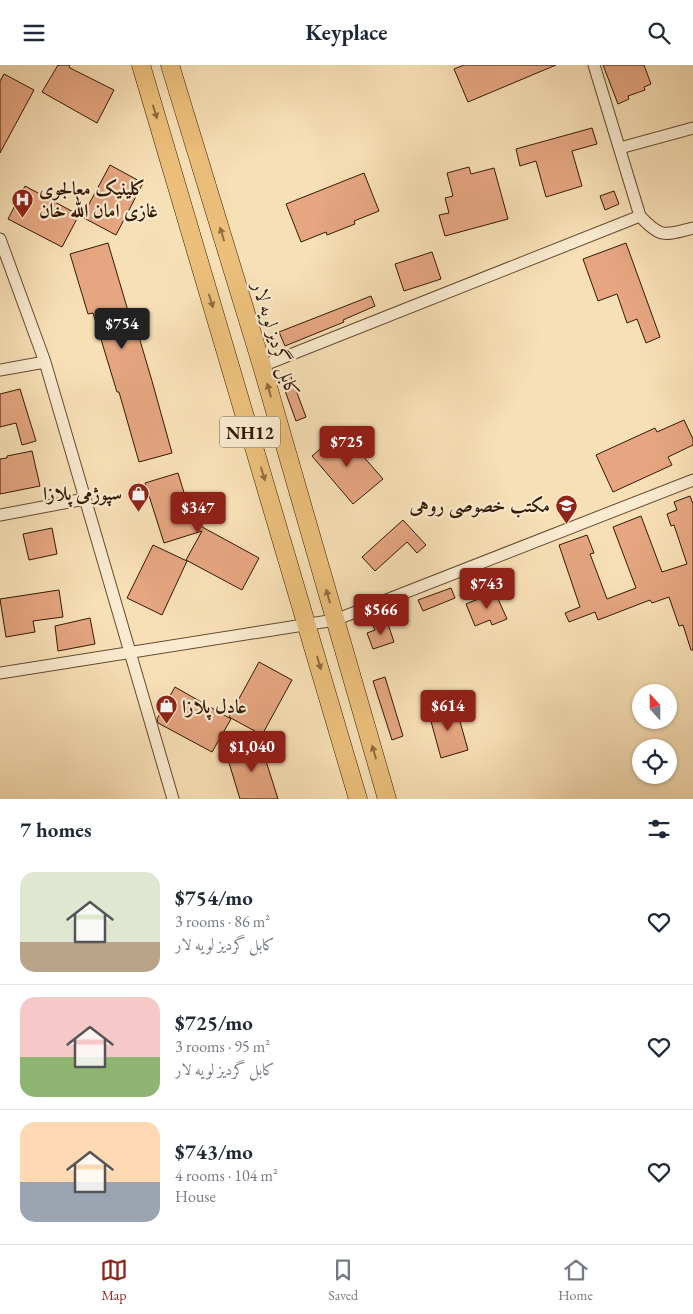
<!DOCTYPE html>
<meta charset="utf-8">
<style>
body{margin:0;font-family:"EB Garamond",Amiri,serif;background:#f6f6f7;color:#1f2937;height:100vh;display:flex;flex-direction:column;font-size:19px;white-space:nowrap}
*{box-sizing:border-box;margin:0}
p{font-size:16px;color:#747a83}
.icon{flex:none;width:28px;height:28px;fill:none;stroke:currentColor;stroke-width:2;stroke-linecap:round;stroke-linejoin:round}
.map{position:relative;height:734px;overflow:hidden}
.side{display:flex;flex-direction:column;background:#fff;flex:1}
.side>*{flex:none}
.needle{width:32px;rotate:339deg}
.fabs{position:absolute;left:632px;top:619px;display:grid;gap:10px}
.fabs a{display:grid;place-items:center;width:45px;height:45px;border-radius:50%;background:#fff;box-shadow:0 1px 4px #0004;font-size:25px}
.price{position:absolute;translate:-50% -42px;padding:0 11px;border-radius:5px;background:#8f2418;color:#fff;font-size:16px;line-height:32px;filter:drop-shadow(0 1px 2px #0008)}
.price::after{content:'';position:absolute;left:50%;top:30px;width:15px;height:11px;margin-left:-8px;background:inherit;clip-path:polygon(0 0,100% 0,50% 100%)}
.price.current{background:#222;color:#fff}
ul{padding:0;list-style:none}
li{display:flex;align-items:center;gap:15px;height:125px;padding:0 20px}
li+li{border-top:1px solid #e0e1e3}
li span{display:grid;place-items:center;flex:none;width:140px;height:100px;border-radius:15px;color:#555}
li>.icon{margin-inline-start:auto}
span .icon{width:60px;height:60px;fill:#fffc;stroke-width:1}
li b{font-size:21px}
h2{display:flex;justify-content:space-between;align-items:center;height:60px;padding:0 20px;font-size:21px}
header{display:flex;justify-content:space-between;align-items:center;height:65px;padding:0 20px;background:#fff;font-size:22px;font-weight:700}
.dock{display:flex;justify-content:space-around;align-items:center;height:70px;border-top:1px solid #e0e1e3;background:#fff;font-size:14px;color:#747a83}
.dock a{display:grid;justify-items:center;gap:2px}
.dock .current{color:#8f2418}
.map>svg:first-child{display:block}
.building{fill:#e5a681;stroke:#351803}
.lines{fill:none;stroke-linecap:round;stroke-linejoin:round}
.minor-casing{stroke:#664a30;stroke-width:13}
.trunk-casing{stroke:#351803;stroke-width:19}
.minor{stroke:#faebd0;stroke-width:11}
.trunk{stroke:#ecc07b;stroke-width:18}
.oneway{fill:#906c3f}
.labels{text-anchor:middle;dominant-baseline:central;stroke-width:4.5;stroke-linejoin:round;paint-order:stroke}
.shield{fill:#faebd0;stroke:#705740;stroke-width:1}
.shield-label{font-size:18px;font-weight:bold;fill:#351803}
.poi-label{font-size:19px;font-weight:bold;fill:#351803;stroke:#faebd0;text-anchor:start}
.street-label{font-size:19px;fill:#351803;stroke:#faebd0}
</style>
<header><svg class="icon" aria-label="menu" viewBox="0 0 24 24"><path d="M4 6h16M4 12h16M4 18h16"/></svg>Keyplace<svg class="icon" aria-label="search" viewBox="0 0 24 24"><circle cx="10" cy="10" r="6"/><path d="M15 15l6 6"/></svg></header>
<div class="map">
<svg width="693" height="734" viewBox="0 0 693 734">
<rect width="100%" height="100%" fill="#f8e0b6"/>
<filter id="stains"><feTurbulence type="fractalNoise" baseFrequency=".004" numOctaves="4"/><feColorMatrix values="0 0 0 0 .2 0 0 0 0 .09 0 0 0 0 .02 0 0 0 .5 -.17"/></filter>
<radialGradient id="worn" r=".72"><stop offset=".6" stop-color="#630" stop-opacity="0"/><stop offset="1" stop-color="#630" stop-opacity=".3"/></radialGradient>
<path class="building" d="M58,0h11l1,3 44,22 -17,33 -55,-31z
M464,0h92l-88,37 -14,-33z
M603,0h41l7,19 -7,3 1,3 -17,6 1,3 -11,5z
M4,9l30,16 -34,63v-72z
M592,63l5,16 -25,7 10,35 -36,11 -10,-36 -16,5 -4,-17z
M110,100l33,18 -27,52 -34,-18z
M469,102l2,7 23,-6 14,51 -63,17 -6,-21 10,-2 -4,-15 8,-2 -6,-23z
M364,108l15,38 -25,10 1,3 -28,11 -1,-3 -25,10 -15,-38z
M25,121l54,29 -17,32 -54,-28z
M614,126l5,13 -14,6 -5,-14z
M108,178l23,78 3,-1 18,61 20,72 -33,9 -20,-70h-2l-24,-79 -5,1 -18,-60z
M626,178l34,94 -14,6 -9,-24 -10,4 -10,-29 -19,7 -15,-42z
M432,187l9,27 -37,12 -9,-27z
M371,231l4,10 -32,14 1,2 -59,24 -6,-14z
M290,309l16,43 -10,4 -16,-44z
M20,324l16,52 -14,4 -6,-22 -16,4v-33z
M684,355l9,19v6l-25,12 4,8 -59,27 -17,-37 59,-27 2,4z
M341,366l42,48 -30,25 -41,-48z
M32,386l8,35 -40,8v-35l7,-1v-2z
M178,408l15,49 66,36 -17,32 -56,-30 16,-29 -38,12 -19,-60z
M690,431l3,8v146h-2l-8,-25 -4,1 -10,-29 -17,6 -2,-3 -52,20 -3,-8 -26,10 -4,-9 15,-6 -21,-62 28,-10 7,18 -4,1 17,45 29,-11 -23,-61 28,-11 21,56 25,-8 -13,-39 -3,1 -4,-12 10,-4 -3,-8z
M403,455l23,25 -9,8 -10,-11 -32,29 -13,-14z
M52,463l5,26 -28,6 -6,-26z
M153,480l34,16 -25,54 -35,-17z
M451,523l4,10 -32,13 -5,-11z
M59,525l4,27 -30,4 2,11 -29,5 -6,-38z
M495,527l12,27 -15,6 -2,-5 -15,6 -9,-22z
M90,553l5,26 -37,7 -3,-25z
M387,556l7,21 -21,7 -6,-16 8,-3 -2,-4z
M259,597l33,18 -30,55 -33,-18z
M385,612l18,59 -11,4 -19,-59z
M175,622l56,32 -19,33 -54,-29 -1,-4z
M456,642l12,43 -27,8 -12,-44z
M260,677l18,57h-38l-14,-46z"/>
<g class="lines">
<defs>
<path id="minor" d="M594,0l46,151c21,23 25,19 53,12
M620,83l73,-20
M0,174l45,123 128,437
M262,301l378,-150
M0,305l45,-8
M0,450l85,-16
M0,608l335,-53 358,-140"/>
<path id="trunk" d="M141,0l217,734
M170,0l92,301 125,433"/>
</defs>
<use href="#minor" class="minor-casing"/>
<use href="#trunk" class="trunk-casing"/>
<use href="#minor" class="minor"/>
<use href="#trunk" class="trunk"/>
</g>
<defs><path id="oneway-solid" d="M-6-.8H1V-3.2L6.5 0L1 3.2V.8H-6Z" transform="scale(1.25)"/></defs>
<g class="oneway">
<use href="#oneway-solid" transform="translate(155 47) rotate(73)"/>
<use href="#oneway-solid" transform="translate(222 169) rotate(-107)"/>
<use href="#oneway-solid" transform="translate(211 236) rotate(73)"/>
<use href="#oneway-solid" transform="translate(269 325) rotate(-106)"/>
<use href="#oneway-solid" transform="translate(263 409) rotate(73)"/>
<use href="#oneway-solid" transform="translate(328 531) rotate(-106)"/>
<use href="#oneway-solid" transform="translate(319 598) rotate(74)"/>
<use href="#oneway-solid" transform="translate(374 687) rotate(-106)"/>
</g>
<defs>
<symbol id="hospital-pin" viewBox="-11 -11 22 30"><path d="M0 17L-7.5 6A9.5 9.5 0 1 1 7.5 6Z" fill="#8f2418" stroke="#faebd0"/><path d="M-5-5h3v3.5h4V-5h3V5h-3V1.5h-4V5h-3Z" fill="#fff"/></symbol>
<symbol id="shop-pin" viewBox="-11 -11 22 30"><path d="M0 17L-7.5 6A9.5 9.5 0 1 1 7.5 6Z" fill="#8f2418" stroke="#faebd0"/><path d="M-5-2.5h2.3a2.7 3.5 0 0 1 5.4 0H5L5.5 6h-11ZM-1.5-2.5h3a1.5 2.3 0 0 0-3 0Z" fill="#fff"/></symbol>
<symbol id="school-pin" viewBox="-11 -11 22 30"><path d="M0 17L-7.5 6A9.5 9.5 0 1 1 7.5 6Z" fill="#8f2418" stroke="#faebd0"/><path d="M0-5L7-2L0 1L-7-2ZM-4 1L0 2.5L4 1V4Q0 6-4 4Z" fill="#fff"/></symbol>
</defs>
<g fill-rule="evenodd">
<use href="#hospital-pin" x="10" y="122" width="25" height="34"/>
<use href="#shop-pin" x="126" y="416" width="25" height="34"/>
<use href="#school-pin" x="554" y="428" width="25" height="34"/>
<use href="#shop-pin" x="154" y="628" width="25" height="34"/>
</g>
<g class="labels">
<rect class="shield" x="220" y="351.5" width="60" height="31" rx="4"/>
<g class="shield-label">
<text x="250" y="367">NH12</text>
</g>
<g class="poi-label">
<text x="39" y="123">کلینیک معالجوی<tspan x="39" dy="22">غازی امان الله خان</tspan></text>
<text x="122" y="428" text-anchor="end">سپوژمی پلازا</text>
<text x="550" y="440" text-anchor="end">مکتب خصوصی روهی</text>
<text x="182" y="641">عادل پلازا</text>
</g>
<g class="street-label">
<text transform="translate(276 274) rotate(73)">کابل گردیز لویه لار</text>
</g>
</g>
<rect width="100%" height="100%" filter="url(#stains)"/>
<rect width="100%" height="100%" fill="url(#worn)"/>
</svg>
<div class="fabs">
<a><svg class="needle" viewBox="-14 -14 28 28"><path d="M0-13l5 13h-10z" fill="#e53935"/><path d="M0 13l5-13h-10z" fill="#747a83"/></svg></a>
<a><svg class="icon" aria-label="locate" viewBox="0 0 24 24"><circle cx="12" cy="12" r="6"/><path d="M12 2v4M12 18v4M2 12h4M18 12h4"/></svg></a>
</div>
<b class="price current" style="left:122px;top:285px">$754</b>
<b class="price" style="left:347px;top:403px">$725</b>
<b class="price" style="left:198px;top:469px">$347</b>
<b class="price" style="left:487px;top:545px">$743</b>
<b class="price" style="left:381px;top:571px">$566</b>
<b class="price" style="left:448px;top:667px">$614</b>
<b class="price" style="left:252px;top:708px">$1,040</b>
</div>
<section class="side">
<h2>7 homes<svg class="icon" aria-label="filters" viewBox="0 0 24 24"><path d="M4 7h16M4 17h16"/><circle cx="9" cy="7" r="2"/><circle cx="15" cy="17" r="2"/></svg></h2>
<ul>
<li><span style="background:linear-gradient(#dfe7d0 70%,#b9a48a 0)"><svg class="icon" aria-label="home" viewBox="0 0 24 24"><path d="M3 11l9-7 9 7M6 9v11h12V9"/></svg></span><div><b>$754/mo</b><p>3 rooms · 86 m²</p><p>کابل گردیز لویه لار</p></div><svg class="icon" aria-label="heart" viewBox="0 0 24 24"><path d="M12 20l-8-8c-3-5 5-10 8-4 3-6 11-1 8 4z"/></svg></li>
<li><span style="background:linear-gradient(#f6c9c9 60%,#8fb573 0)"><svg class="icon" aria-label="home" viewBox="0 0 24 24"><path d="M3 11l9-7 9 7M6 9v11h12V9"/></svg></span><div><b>$725/mo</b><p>3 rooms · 95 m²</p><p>کابل گردیز لویه لار</p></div><svg class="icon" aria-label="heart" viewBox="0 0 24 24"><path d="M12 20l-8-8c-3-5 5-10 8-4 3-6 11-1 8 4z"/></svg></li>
<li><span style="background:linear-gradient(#ffd9b3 60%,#9aa5b1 0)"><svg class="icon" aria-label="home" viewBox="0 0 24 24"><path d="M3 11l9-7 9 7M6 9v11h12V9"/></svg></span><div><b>$743/mo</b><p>4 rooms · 104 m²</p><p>House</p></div><svg class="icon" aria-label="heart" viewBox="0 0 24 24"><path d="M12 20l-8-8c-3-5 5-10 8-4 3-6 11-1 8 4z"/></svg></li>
</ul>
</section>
<nav class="dock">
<a class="current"><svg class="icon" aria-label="map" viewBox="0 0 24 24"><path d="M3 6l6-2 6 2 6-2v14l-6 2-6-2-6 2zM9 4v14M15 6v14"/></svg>Map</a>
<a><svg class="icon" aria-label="saved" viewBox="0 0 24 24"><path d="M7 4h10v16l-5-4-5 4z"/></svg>Saved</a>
<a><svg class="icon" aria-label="home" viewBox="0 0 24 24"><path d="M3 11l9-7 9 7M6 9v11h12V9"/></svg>Home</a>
</nav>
